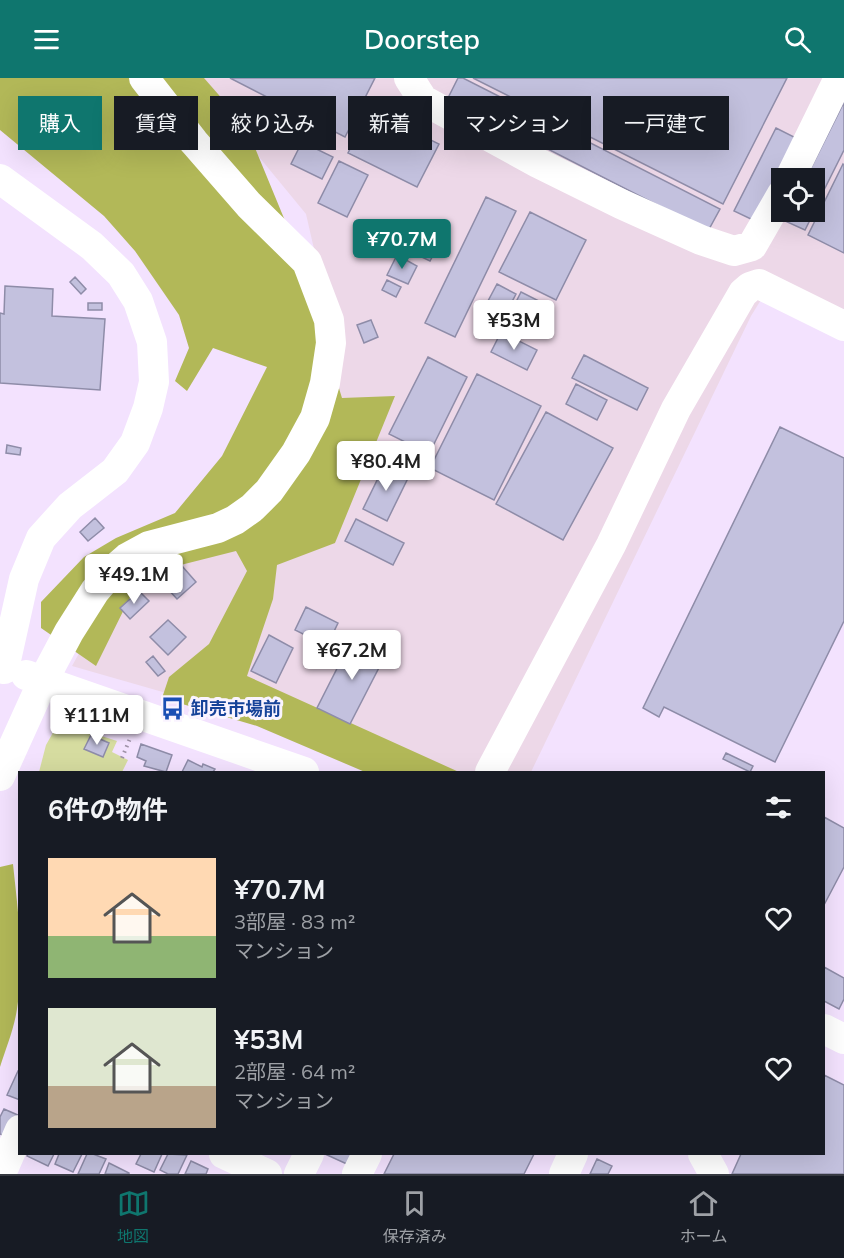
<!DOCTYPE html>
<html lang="ja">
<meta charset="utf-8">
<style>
body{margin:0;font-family:Mulish,"Noto Sans JP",sans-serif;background:#242831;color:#f1f3f6;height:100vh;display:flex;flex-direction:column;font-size:22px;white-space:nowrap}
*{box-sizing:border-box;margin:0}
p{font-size:20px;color:#9ea1a6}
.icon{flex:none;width:33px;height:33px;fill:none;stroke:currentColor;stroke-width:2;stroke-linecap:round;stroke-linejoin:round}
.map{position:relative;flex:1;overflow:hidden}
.side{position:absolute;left:18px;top:693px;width:807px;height:384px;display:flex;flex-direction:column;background:#171b24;border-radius:0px;box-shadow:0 6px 24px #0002}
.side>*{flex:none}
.guide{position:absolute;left:18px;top:18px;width:808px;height:54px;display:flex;gap:12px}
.tools{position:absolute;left:771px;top:90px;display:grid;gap:12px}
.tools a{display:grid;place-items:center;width:54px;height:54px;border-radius:0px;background:#171b24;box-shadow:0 6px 24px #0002;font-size:30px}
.price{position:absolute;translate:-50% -51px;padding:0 14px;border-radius:6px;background:#fff;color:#222;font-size:20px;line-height:39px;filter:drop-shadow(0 2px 3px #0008)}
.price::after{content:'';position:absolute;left:50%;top:36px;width:18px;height:14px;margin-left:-9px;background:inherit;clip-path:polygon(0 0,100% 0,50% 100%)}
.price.current{background:#0f766e;color:#fff}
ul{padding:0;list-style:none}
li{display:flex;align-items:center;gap:18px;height:150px;padding:0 30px}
li span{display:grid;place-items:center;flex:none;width:168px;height:120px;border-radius:0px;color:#555}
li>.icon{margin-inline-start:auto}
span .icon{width:72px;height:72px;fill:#fffc;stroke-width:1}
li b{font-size:26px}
h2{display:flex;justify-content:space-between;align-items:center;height:72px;padding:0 30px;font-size:26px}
.pill{padding:0 21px;border-radius:0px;background:#171b24;box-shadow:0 6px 24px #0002;font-size:21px;line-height:54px}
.pill.current{background:#0f766e;color:#fff}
header{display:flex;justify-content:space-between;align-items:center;height:78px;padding:0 30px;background:#0f766e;color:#fff;font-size:27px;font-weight:600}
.tab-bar{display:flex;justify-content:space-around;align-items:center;height:84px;border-top:2px solid #363941;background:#171b24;font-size:16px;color:#9ea1a6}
.tab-bar a{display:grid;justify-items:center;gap:3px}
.tab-bar .current{color:#0f766e}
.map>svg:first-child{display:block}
.industrial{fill:#edd8e8;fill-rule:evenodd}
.green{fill:#d6dca0}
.forest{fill:#b2b858}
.building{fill:#c3c1de;stroke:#8e8ca8;stroke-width:1.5}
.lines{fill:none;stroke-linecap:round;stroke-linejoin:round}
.path{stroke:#9f92a7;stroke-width:4;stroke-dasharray:1.5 4.5;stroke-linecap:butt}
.minor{stroke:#fff;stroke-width:30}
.labels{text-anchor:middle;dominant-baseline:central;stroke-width:6;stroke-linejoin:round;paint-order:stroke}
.transit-label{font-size:18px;font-weight:bold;fill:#164399;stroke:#faf4ff;text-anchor:start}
</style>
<header><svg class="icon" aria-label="menu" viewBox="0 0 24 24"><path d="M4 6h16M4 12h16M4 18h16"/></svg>Doorstep<svg class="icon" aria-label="search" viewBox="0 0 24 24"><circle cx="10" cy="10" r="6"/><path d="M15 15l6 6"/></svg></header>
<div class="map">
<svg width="844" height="1096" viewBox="0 0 844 1096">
<rect width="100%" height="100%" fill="#f3e2fe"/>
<path class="industrial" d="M188,0h656v238l-72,-34 -21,34 -220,456h-119l-71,-29 -269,-77 41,-74 224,-243 -31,-135 -106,-129zM782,100h32v34h-32z"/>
<path class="green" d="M59,644l58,19 -5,11 16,8 -6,12h-83l7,-27z"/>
<path class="forest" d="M0,0h204l42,48 49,119 47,153 53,-2 -60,147 -58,22 -4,34 -26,77 212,96h-94l-108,-46 -95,-28 7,-21 40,-33 38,-73 -11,-20 -95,24 -45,91 -55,-38v-26l43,-45 32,-19 59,-25 47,-57 45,-89 -54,-19 -26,43 -12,-10 14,-33 -10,-33 -44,-64 -31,-35 -104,-86z
M13,786c5,48 12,97 4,145 -3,20 -11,39 -17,58v-200z"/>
<path class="building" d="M230,0h145l-30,59z
M458,0h5l257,131 -12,22 -260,-133z
M473,0h314l-64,126z
M844,24v48l-30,60v-32h-8z
M370,32l69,34 -22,43 -69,-34z
M776,50l20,10 -43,82 -19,-9z
M302,64l31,15 -11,22 -31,-15z
M339,83l29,14 -21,42 -29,-14z
M843,86l1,1v88l-36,-18z
M486,119l30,14 -61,126 -30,-14z
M530,134l56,28 -30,60 -57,-28z
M790,134h24l-9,18 -20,-9z
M410,154l28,14 -8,15 -27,-13z
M397,177l20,11 -9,18 -21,-9z
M75,199l11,12 -5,5 -11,-12z
M387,202l14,7 -5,10 -14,-7z
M497,206l19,10 -9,17 -19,-10z
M5,208l48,3 -1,27 53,3 -5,71 -100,-7v-70l4,1z
M521,214l20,10 -11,22 -20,-10z
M88,225h14v7h-14z
M371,242l7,17 -14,6 -7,-18z
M501,254l36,18 -10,20 -36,-18z
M584,277l64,33 -11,22 -65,-32z
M428,279l39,20 -38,77 -40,-20z
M477,296l64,32 -47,94 -64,-32z
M576,306l31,16 -10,20 -31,-16z
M546,334l67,36 -50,92 -67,-36z
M780,349l64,31v163l-69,141 -111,-55 -5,10 -16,-9z
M7,367l14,3 -1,7 -14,-2z
M385,386l24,12 -22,45 -24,-12z
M95,440l9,10 -16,13 -8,-9z
M356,441l48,24 -11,22 -48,-24z
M175,480l21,24 -19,17 -22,-24z
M139,513l10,10 -19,18 -10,-11z
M306,529l32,16 -11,23 -32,-16z
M168,542l18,17 -18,18 -18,-18z
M269,557l24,13 -17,35 -25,-12z
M353,559l33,17 -36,70 -33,-16z
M153,578l12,15 -7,5 -12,-14z
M91,657l18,8 -6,14 -19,-8z
M141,666l31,11 -6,17 -22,-6 2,-5 -9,-4z
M726,675l27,13 -3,6 -27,-13z
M188,682l14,7 1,-3 12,5 -2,3h-31z
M824,739l20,11v39l-20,38z
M824,889l20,11v21l-5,10 -15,-8z
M18,993l2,1v28l-13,-5z
M824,997l20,10v89h-112l9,-20h83z
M4,1031l16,7 -10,23 -10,-5v-17z
M28,1076h26l-6,12 -21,-10z
M59,1076h23l-9,18 -18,-8z
M87,1076h6l13,5 -7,15h-21z
M141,1076h21l-8,18 -18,-8z
M168,1076l19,1 -9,19h-10l-8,-4z
M325,1076h29l-5,11z
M394,1076h140l-10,20h-140z
M597,1081l15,7 -4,8h-18z
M191,1083l17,8 -2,5h-21z
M109,1085l20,10v1h-24z"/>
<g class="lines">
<path class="path" d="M122,680l9,-22"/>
<path class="minor" d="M409,0l14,22 115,63 83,41 80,36 33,11 18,-5 30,-52
M790,100l49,-100
M0,101l92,67 29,28 17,27 14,41 2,40 -6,26 -13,35 -20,28 -45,35 -29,32 -17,41 -20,90
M26,597l278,97
M490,694l121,-227 65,-136 67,-116 7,-6 9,-3 85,42
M0,698l43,-95 26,-49 26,-41 17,-20 15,-13 22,-12 69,-18 17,-8 17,-12 17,-17 27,-38 19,-35 10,-35 6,-40 -2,-23 -22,-58 -58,-57 -55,-63 -50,-64
M824,951l20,10
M224,1076l43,20
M703,1076l11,20
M1,1096l19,-44
M299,1096l10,-20
M357,1096l10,-20
M564,1096l9,-20"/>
</g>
<defs>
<symbol id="bus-bare" viewBox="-9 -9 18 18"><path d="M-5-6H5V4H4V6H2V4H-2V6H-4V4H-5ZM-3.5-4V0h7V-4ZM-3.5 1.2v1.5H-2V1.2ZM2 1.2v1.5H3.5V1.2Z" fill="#1a4fb4" stroke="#faf4ff" stroke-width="2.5" paint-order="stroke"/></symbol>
</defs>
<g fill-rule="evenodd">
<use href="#bus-bare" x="156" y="614" width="33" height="33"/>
</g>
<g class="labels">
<g class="transit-label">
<text x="191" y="630">卸売市場前</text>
</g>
</g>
</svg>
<div class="tools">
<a><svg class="icon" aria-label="locate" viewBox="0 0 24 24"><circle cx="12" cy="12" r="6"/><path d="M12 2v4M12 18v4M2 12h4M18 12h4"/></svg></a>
</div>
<b class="price current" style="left:402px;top:192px">¥70.7M</b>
<b class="price" style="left:514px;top:273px">¥53M</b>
<b class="price" style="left:386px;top:414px">¥80.4M</b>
<b class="price" style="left:134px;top:527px">¥49.1M</b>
<b class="price" style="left:352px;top:603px">¥67.2M</b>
<b class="price" style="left:97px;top:668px">¥111M</b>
<div class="guide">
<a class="pill current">購入</a>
<a class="pill">賃貸</a>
<a class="pill">絞り込み</a>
<a class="pill">新着</a>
<a class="pill">マンション</a>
<a class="pill">一戸建て</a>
</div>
<section class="side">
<h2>6件の物件<svg class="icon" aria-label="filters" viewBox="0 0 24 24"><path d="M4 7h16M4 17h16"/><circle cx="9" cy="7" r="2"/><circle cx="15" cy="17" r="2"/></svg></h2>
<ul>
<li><span style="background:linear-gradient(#ffd9b3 65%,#8fb573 0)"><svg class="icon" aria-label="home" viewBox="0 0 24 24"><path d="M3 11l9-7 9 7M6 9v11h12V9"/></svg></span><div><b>¥70.7M</b><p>3部屋 · 83 m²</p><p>マンション</p></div><svg class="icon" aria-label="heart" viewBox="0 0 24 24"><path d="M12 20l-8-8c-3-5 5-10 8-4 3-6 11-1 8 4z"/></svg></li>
<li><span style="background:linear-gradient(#dfe7d0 65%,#b9a48a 0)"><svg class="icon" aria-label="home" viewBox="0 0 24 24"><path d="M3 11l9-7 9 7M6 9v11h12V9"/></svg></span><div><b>¥53M</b><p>2部屋 · 64 m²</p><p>マンション</p></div><svg class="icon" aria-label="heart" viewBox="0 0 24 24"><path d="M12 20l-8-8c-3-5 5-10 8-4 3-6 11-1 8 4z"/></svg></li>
</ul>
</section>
</div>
<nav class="tab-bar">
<a class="current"><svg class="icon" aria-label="map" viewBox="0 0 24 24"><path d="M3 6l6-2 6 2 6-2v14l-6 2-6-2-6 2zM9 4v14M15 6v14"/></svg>地図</a>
<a><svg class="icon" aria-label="saved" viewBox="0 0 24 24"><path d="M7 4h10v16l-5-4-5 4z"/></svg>保存済み</a>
<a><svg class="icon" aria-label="home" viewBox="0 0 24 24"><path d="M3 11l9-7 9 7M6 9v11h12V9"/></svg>ホーム</a>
</nav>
